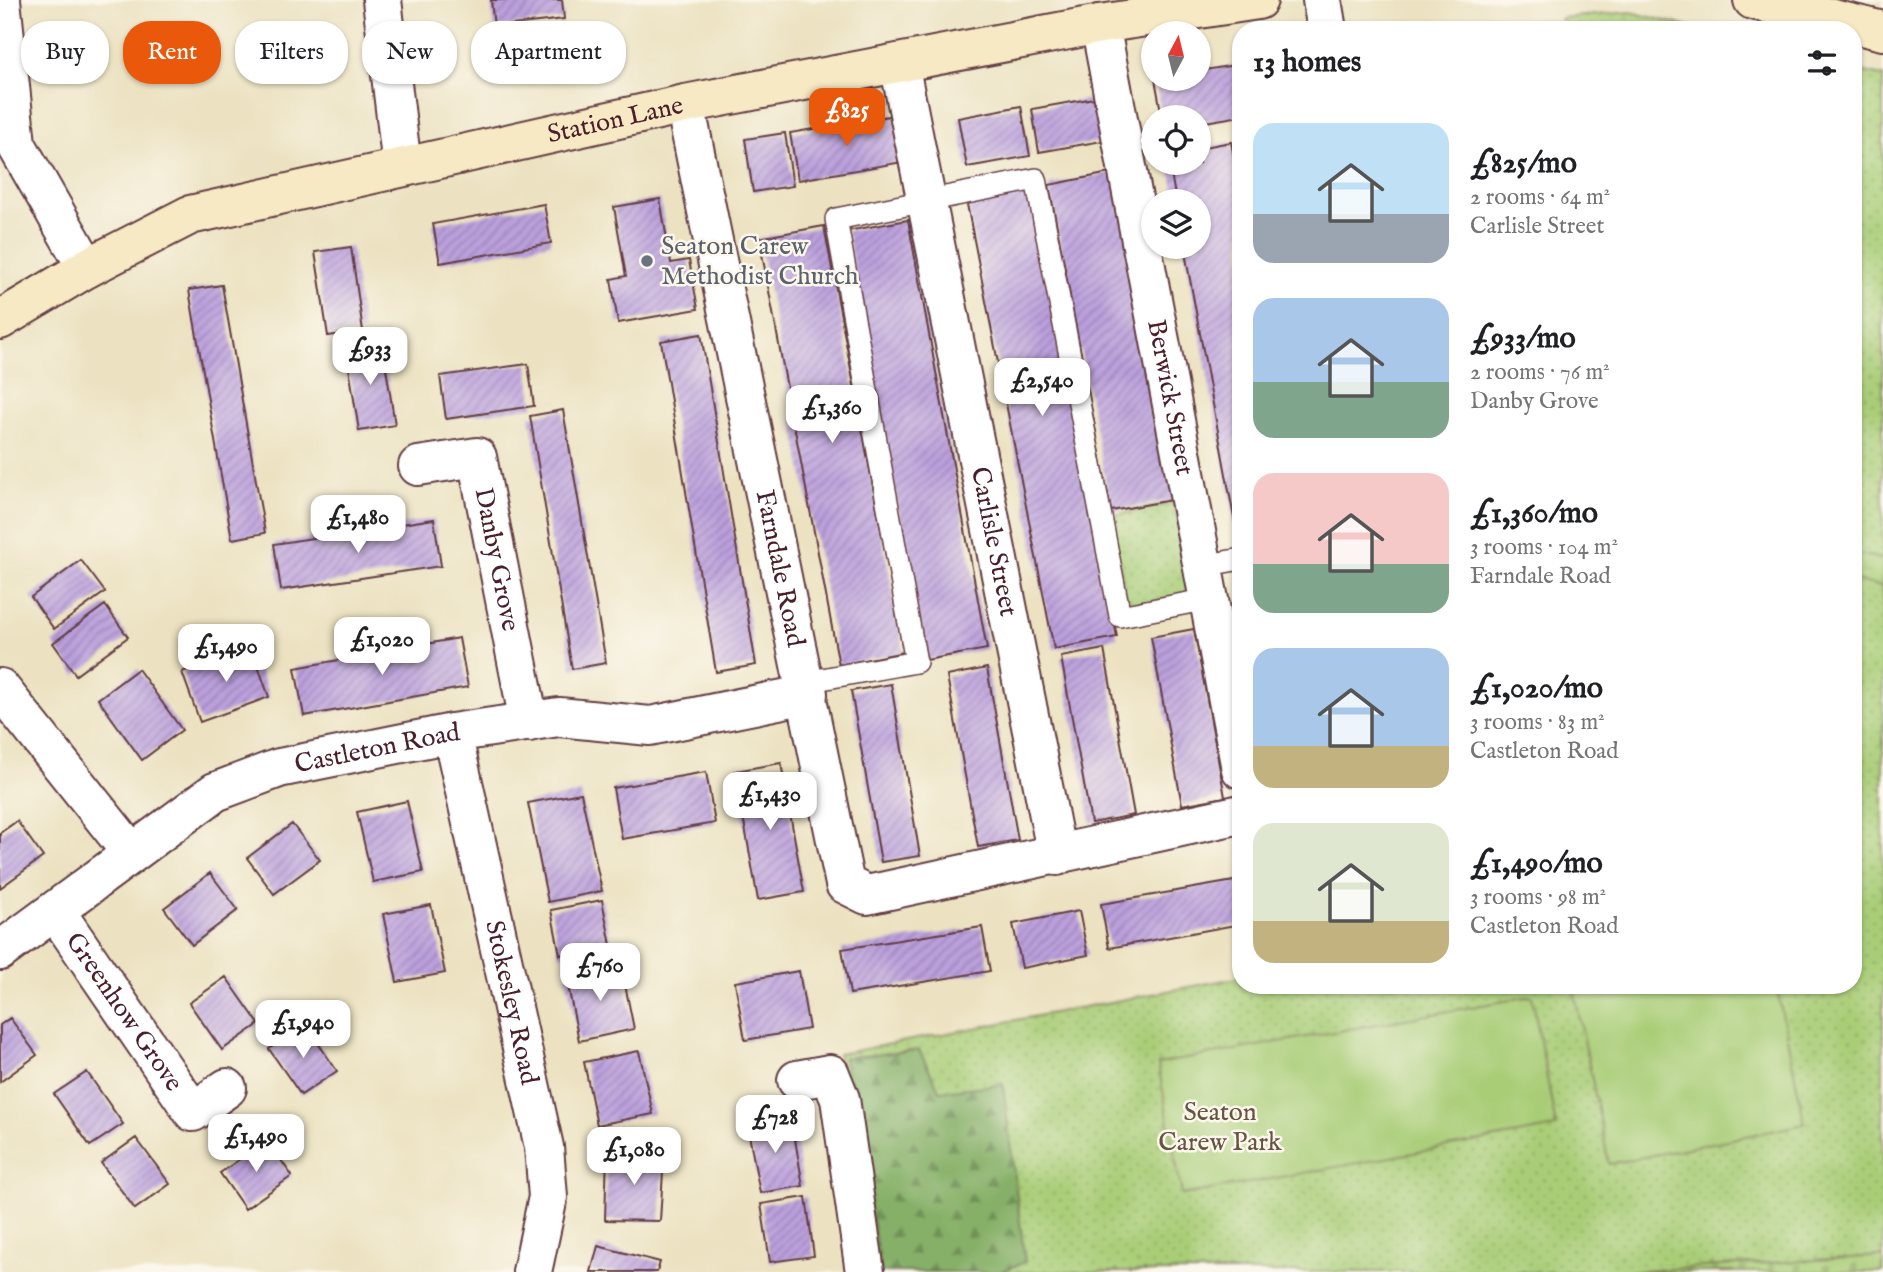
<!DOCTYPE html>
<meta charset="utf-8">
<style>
body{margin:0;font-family:"IM FELL English",serif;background:#f2f2f2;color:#202124;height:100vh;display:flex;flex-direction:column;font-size:26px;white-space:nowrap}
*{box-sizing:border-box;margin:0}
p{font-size:23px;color:#757577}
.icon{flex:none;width:38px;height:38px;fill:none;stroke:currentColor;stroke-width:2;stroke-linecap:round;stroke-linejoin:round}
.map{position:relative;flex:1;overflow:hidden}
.details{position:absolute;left:1232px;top:21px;width:630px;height:973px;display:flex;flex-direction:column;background:#fff;border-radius:28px;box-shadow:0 2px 5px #0004}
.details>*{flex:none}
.hud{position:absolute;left:21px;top:21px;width:665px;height:63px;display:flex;gap:14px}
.needle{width:46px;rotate:7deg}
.controls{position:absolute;left:1141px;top:21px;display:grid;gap:14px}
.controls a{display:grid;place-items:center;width:70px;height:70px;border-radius:50%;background:#fff;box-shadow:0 2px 5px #0004;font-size:35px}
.price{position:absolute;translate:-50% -60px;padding:0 16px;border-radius:14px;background:#fff;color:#222;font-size:23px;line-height:46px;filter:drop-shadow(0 2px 4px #0008)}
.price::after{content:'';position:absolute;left:50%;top:42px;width:21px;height:16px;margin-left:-10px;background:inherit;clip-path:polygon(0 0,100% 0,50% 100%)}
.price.selected{background:#ea580c;color:#fff}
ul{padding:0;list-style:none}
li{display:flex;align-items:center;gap:21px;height:175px;padding:0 21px}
li span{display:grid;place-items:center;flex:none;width:196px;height:140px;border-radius:21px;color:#555}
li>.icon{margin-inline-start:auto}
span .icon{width:84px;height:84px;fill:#fffc;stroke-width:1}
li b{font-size:30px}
h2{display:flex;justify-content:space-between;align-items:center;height:84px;padding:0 21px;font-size:30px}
.chip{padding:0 24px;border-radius:28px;background:#fff;box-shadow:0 2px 5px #0004;font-size:24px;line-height:63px}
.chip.selected{background:#ea580c;color:#fff}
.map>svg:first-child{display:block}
.grass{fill:url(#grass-dots);stroke:#7a7651;stroke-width:2}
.forest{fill:url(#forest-firs);stroke:#68684a;stroke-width:2}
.wetland{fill:url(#wetland-marsh);stroke:#7a7651;stroke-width:2}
.cemetery{fill:url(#cemetery-stones);stroke:#7a7651;stroke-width:2}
.pitch{fill:#a9cd77;stroke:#7a7651;stroke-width:2}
.building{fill:url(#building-hatch)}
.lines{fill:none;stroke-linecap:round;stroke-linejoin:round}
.service-casing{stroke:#623c42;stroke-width:24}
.minor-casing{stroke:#623c42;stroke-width:42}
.secondary-casing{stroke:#623c42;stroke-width:42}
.service{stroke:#fff;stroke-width:21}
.minor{stroke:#fff;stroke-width:38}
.secondary{stroke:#f7e9c3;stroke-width:38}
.worship-dot{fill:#6b7280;stroke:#fbf7ec;stroke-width:2.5}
.labels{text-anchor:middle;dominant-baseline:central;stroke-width:5;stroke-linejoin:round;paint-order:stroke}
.street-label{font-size:26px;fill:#4a1f2b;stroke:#fbf7ec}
.worship-label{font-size:26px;fill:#5b616d;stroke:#fbf7ec;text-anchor:start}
.park-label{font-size:26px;fill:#665342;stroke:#fbf7ec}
</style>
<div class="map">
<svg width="1883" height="1272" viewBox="0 0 1883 1272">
<defs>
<pattern id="grass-dots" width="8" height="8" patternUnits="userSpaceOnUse" patternTransform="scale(1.75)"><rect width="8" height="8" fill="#a9cd77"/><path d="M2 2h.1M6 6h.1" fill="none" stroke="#93b067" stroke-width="1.8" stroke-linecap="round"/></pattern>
<pattern id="forest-firs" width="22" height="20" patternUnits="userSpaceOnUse" patternTransform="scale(1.75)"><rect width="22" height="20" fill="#86b068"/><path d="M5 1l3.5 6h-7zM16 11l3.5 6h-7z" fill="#708f56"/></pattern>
<pattern id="wetland-marsh" width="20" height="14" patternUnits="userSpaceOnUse" patternTransform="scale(1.75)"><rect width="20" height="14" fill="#a9cd77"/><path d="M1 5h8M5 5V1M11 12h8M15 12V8" fill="none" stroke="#93b067"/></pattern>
<pattern id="cemetery-stones" width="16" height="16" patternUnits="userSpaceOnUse" patternTransform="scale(1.75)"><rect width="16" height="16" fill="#a9cd77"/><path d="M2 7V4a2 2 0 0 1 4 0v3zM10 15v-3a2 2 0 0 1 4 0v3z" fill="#93b067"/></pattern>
<pattern id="building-hatch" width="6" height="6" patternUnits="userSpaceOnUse" patternTransform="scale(1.75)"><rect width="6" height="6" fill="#bba0dd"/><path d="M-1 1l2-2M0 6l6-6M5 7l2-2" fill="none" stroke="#9a82b3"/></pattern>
</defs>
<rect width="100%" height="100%" fill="#fbf7ec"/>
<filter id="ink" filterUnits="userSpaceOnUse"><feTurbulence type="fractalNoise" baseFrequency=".0143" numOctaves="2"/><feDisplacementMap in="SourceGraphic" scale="14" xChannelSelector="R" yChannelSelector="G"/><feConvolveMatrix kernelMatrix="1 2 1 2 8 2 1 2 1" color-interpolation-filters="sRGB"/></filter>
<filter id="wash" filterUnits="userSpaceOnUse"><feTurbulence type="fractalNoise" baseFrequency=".00686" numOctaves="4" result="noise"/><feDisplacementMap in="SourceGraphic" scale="28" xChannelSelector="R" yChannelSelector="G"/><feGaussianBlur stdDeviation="1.57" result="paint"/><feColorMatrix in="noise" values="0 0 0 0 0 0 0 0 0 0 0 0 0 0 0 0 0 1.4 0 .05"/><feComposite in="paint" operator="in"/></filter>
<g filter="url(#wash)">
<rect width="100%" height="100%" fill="#ece2c1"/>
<path class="grass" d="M1631,12l70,18h-141l1,-12z
M1853,69l30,7v1180l-261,16h-753l-31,-218 403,-77v8h612z
M1174,503l18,91 -64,13 -18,-91z"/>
<path class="forest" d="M919,1050l21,41 63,-7 22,178 -25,10h-119l-37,-214z"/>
<path class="wetland" d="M1853,553l30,6v28l-30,-7z"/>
<path class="cemetery" d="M1883,1256v16h-261z"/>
<path class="pitch" d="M1573,985h203l29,139 -196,40z
M1532,996l24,131 -374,68 -24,-131z"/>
<g id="blocks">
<path class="building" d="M491,0h71l2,19 -70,8z
M1241,64v52l-42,7v-6h-37l-7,-38h44v-8z
M1100,97l8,43 -69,12 -7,-43z
M1021,106l9,50 -63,11 -9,-49z
M895,115l8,47 -105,18 -8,-47z
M785,133l8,53 -40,6 -8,-53z
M1231,142l10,52 -2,351 -55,-298h15v-46h-23l-7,-38h30v-15z
M1115,172l62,327 -66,12 -62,-326z
M1029,187l88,450 -63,12 -88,-450z
M660,199l11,64 18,-3 9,49 -80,14 -7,-44 15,-3 -12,-69z
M544,204l7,39 -111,20 -7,-39z
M908,220l79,429 -61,11 -79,-429z
M824,226l80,426 -65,13 -80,-427z
M351,247l12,84 -35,5 -13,-84z
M222,285l43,248 -33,6 -43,-249z
M701,334l55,331 -40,7 -55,-331z
M382,343l13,82 -36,6 -13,-82z
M528,364l6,42 -88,13 -6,-43z
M563,410l43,253 -34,6 -42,-253z
M434,519l7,47 -160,24 -7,-46z
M81,560l24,32 -51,37 -23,-32z
M105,605l23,32 -52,38 -23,-32z
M1194,629l31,168 -43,8 -31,-168z
M459,638l9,49 -164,29 -9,-48z
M251,646l18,51 -69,25 -18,-50z
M1104,649l30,166 -43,8 -30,-166z
M987,668l31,172 -40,7 -31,-171z
M138,669l44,61 -40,30 -44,-61z
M891,684l29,172 -39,6 -30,-171z
M781,763l23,129 -46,8 -23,-129z
M706,772l9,51 -93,16 -9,-51z
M581,793l21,98 -54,11 -20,-99z
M407,801l16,71 -50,10 -16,-70z
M17,821l26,36 -43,31v-55z
M292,824l28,36 -46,34 -27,-36z
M210,873l28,37 -46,35 -28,-37z
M1240,880l1,44 -132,24 -8,-44z
M602,900l9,45 -51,10 -9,-45z
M431,905l14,68 -48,9 -14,-68z
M1079,911l9,44 -66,13 -9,-44z
M982,927l8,44 -140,23 -8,-45z
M621,965l13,64 -55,12 -13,-65z
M799,971l10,58 -64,11 -10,-58z
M226,977l33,47 -37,26 -33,-47z
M10,1018l27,37 -37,27v-57z
M305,1024l32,47 -36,24 -32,-46z
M639,1051l14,63 -56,11 -13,-63z
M87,1072l36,52 -33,22 -36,-52z
M791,1116l12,70 -43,7 -13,-69z
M136,1138l34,46 -35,25 -34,-46z
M267,1140l25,36 -47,33 -25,-36z
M607,1152l57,3 -4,66 -55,-1z
M806,1197l8,59 -44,6 -9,-58z
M598,1246l62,16 -3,10h-66z"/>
</g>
</g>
<g filter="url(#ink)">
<use href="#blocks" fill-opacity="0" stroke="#623c42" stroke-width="2"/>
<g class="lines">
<defs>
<path id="service" d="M1202,566l39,-7
M805,682l111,-20 -80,-443 200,-40 84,437 89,-17"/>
<g id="minor">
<path d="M1,0l15,144 71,124"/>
<path d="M382,0l20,167"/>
<path d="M1322,0l5,30"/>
<path id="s1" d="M1100,24l141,745"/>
<path id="s2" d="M899,63l158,793"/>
<path id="s3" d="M685,104l160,780 22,11 374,-81"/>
<path id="s4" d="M418,466l59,-9 52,265"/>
<path d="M0,688l130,163"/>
<path id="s5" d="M452,733l92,414 4,50 -16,75"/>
<path id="s6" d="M56,912l137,200 34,-24"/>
<path id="s7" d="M0,951l215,-159 64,-24 173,-35 107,-16 91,9 158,-32"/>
<path d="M797,1080l33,-6 10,25 25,173"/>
</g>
<g id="secondary">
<path d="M1753,0l130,31"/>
<path id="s8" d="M0,320l87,-52 103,-53 495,-111 415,-80 158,-24"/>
</g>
</defs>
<use href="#service" class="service-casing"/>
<use href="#minor" class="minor-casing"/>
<use href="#secondary" class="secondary-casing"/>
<use href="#service" class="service"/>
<use href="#minor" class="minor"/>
<use href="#secondary" class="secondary"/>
</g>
</g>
<circle class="worship-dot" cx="647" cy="261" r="7"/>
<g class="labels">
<g class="street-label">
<text stroke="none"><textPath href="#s8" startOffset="653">Station Lane</textPath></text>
<text stroke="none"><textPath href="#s1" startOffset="380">Berwick Street</textPath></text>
<text stroke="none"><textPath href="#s2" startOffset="488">Carlisle Street</textPath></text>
<text stroke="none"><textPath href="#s4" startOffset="164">Danby Grove</textPath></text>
<text stroke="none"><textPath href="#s3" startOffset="474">Farndale Road</textPath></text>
<text stroke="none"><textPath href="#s7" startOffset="436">Castleton Road</textPath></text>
<text stroke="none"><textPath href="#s5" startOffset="276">Stokesley Road</textPath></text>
<text stroke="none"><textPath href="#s6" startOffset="121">Greenhow Grove</textPath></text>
</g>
<g class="worship-label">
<text x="661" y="246">Seaton Carew<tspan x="661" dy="30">Methodist Church</tspan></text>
</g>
<g class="park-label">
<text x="1220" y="1112">Seaton<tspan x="1220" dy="30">Carew Park</tspan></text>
</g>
</g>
</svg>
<div class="controls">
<a><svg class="needle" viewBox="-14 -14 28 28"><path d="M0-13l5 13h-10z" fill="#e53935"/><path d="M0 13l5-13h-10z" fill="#757577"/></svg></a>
<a><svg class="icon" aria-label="locate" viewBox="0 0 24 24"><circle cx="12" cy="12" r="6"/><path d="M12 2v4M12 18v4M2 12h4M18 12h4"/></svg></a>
<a><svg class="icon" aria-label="layers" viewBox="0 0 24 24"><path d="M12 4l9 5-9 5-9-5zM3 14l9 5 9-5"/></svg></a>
</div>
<b class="price selected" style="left:847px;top:148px">£825</b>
<b class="price" style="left:370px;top:387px">£933</b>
<b class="price" style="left:1042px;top:418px">£2,540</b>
<b class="price" style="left:832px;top:445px">£1,360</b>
<b class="price" style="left:358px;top:555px">£1,480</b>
<b class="price" style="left:382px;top:677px">£1,020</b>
<b class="price" style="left:226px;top:684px">£1,490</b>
<b class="price" style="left:770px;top:832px">£1,430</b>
<b class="price" style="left:600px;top:1003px">£760</b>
<b class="price" style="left:303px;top:1060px">£1,940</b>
<b class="price" style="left:775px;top:1155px">£728</b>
<b class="price" style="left:256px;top:1174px">£1,490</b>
<b class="price" style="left:634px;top:1187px">£1,080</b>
<div class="hud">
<a class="chip">Buy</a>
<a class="chip selected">Rent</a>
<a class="chip">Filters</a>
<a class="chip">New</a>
<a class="chip">Apartment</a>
</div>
<section class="details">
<h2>13 homes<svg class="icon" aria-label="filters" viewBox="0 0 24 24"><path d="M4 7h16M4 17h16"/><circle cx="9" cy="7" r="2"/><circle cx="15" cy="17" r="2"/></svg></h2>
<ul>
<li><span style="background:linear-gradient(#bfe0f5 65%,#9aa5b1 0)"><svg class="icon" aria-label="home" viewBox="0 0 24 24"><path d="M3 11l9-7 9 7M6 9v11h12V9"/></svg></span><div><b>£825/mo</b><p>2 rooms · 64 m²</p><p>Carlisle Street</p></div></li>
<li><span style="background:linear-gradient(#a9c7e8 60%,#7fa58c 0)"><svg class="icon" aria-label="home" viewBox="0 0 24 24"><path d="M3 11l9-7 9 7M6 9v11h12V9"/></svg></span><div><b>£933/mo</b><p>2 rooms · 76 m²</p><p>Danby Grove</p></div></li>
<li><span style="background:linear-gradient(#f6c9c9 65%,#7fa58c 0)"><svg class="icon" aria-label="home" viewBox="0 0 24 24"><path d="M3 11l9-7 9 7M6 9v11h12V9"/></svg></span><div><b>£1,360/mo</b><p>3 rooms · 104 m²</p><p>Farndale Road</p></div></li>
<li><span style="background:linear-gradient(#a9c7e8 70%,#c2b280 0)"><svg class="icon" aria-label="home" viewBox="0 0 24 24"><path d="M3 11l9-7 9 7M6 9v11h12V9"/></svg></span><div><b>£1,020/mo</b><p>3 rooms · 83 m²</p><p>Castleton Road</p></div></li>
<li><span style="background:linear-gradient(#dfe7d0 70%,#c2b280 0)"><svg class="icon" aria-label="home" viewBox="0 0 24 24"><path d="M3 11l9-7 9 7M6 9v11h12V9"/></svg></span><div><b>£1,490/mo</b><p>3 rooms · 98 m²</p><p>Castleton Road</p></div></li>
</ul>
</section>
</div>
